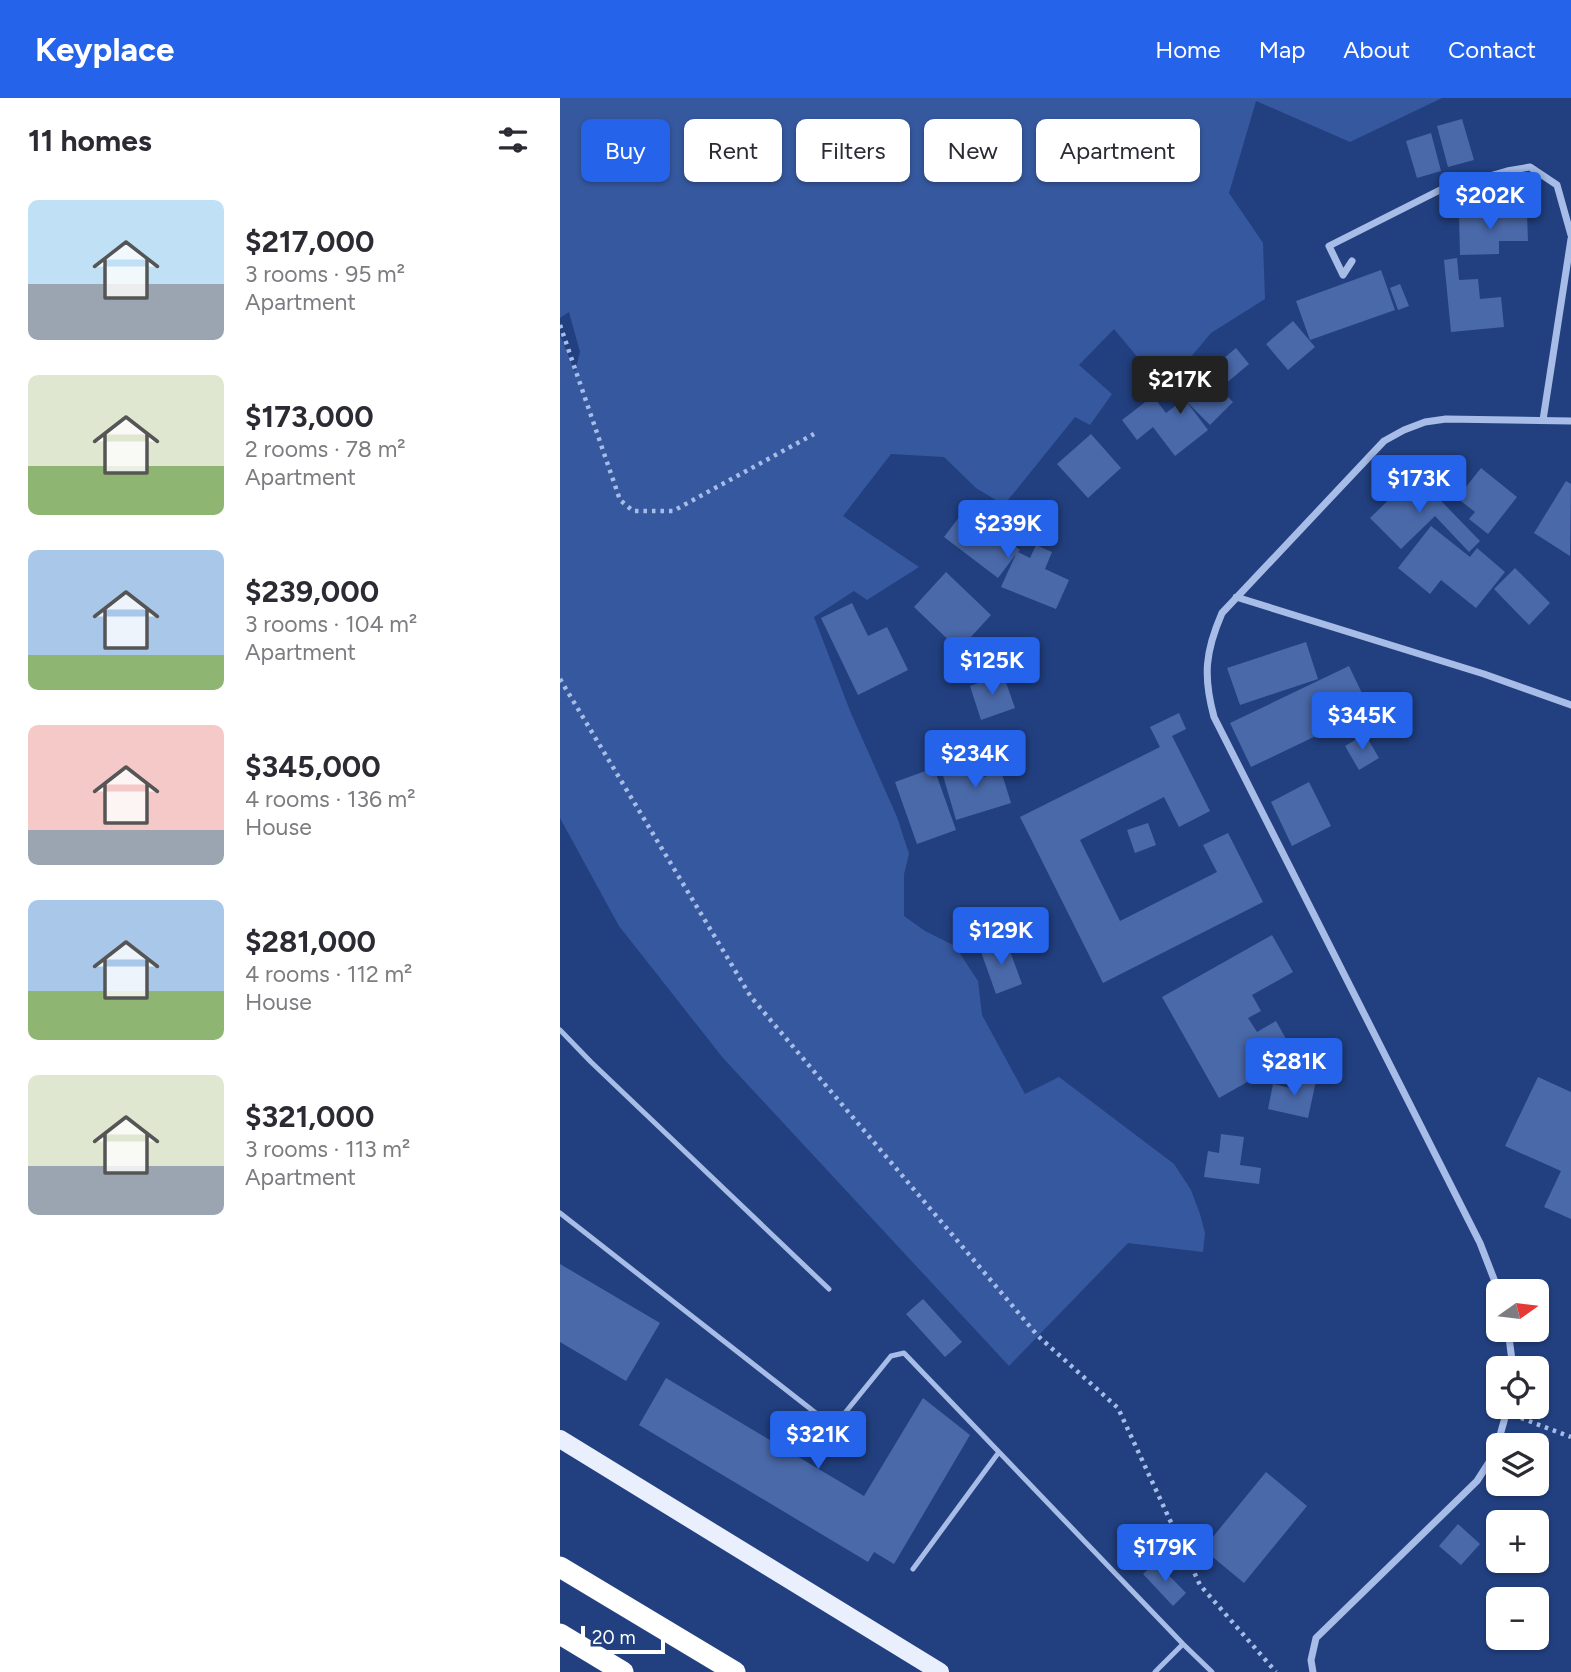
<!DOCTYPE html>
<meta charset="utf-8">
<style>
body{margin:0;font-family:Figtree,sans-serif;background:#f2f2f3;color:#2b2b33;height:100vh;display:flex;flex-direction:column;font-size:26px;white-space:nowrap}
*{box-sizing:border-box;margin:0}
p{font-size:23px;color:#7c7c81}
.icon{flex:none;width:38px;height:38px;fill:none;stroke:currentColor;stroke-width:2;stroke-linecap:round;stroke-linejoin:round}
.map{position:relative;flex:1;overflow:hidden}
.details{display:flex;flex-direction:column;background:#fff;width:560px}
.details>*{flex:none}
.banner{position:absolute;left:21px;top:21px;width:665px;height:63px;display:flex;gap:14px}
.needle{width:46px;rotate:76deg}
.controls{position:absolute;left:926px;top:1181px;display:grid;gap:14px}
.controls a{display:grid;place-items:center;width:63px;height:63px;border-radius:10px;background:#fff;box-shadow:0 2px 5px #0004;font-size:35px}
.scale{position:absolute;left:21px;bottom:18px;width:84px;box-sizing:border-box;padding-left:7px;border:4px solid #fff;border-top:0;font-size:19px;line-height:24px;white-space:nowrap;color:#fff;-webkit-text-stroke:5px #224080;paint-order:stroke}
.price{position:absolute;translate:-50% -60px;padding:0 16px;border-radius:7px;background:#2563eb;color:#fff;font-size:23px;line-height:46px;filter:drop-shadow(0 2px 4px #0008)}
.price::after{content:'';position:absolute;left:50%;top:42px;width:21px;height:16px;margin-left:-10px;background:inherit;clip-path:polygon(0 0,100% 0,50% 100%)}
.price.active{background:#222;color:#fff}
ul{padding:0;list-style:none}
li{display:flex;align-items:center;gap:21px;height:175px;padding:0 28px}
li span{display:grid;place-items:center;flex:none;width:196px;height:140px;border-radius:10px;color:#555}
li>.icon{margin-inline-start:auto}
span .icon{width:84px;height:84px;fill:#fffc;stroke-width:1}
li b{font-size:30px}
h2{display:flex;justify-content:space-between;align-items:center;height:84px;padding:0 28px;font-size:30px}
.chip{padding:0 24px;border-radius:10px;background:#fff;box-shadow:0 2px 5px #0004;font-size:24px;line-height:63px}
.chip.active{background:#2563eb;color:#fff}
header{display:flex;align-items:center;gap:42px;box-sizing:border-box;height:98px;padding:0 35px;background:#2563eb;color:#fff}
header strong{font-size:33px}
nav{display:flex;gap:38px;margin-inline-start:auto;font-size:24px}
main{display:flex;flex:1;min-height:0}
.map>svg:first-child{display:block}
.green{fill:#36589e}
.building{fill:#4a69a9}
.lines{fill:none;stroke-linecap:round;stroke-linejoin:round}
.path{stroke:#a7bde7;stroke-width:4.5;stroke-dasharray:3.5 5;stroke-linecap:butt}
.service{stroke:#a7bde7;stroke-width:5}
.minor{stroke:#a7bde7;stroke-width:7}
.primary{stroke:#e9effd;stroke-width:18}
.motorway{stroke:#fff;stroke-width:21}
</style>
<header>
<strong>Keyplace</strong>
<nav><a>Home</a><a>Map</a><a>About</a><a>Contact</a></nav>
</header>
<main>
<section class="details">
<h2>11 homes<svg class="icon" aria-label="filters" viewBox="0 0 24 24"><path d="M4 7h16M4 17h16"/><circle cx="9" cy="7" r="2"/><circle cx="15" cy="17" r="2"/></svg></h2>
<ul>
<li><span style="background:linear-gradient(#bfe0f5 60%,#9aa5b1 0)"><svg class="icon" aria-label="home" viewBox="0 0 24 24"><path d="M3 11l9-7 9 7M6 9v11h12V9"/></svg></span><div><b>$217,000</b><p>3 rooms · 95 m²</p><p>Apartment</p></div></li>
<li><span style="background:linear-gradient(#dfe7d0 65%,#8fb573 0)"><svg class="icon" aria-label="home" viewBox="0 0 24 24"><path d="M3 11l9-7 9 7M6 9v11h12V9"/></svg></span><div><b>$173,000</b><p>2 rooms · 78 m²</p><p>Apartment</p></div></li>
<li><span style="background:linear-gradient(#a9c7e8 75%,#8fb573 0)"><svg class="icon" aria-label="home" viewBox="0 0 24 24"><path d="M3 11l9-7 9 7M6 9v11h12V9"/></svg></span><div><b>$239,000</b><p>3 rooms · 104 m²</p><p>Apartment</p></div></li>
<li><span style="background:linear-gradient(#f6c9c9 75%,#9aa5b1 0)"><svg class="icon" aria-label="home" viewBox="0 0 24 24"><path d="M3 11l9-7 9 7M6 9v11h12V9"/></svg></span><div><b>$345,000</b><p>4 rooms · 136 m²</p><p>House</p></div></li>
<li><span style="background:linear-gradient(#a9c7e8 65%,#8fb573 0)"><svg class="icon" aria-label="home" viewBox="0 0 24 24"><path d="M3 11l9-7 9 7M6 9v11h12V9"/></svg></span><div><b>$281,000</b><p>4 rooms · 112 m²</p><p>House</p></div></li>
<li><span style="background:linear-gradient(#dfe7d0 65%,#9aa5b1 0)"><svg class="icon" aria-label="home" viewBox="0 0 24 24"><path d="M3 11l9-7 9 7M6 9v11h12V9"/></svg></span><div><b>$321,000</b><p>3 rooms · 113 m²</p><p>Apartment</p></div></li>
</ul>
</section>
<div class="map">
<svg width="1011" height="1574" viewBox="0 0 1011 1574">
<rect width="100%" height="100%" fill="#224080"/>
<path class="green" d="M0,0h882l-92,44 -94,-41 -27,92 34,50 2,56 -54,34 -47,56 -50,-60 -35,36 33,29 -22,31 -15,-8 -71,88 -28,-17 -32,-31 -53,-3 -48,62 76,51 -52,33 -13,-9 -40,26 36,94 47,106 12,37 -5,20v42l21,15 30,15 23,35 4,34 43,79 34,-17 115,87 17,26 9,24 5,19 -2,19 -75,-9 -119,123 -286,-308 -104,-132 -59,-108v-483l15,37 5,-20 -11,-40 -9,6z"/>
<path class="building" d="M902,21l12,41 -26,7 -11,-41z
M871,35l10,38 -24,7 -11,-37z
M967,116l1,27h-29v13l-39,1 -1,-40z
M897,160l2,22 19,-1 2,20 21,-2 3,30 -53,5 -7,-72z
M821,172l14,40 -85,30 -14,-39z
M840,186l9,22 -11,4 -8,-22z
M733,223l22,26 -27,23 -22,-26z
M676,250l13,16 -26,22 -13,-16z
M644,276l29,28 -23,23 -24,-24 22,29 -33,26 -22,-29 -16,13 -15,-20 31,-24 13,17 18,-14 -2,-2z
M531,336l30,34 -33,30 -31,-34z
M921,370l36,29 -29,37 -19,-15 6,-7 -18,-14z
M855,376l65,67 -11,11 -34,-36 -34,33 -31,-31z
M1006,383l5,3 -1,72 -36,-23z
M406,410l54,42 -2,2 12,6 6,-13 16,7 -7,17 24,11 -13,29 -55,-22 15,-33 -18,24 -54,-41z
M871,428l39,31 7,-9 28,24 -29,36 -35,-28 -11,14 -32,-26z
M955,470l35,35 -21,22 -35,-36z
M386,474l45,43 -32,35 -45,-43z
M292,505l16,33 19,-9 21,43 -50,25 -37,-77z
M746,544l12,37 -78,26 -13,-37z
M789,568l21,44 -119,57 -21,-44z
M443,576l12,34 -34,12 -11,-34z
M619,615l7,16 -14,7 38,75 -31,16 -15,-30 -84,43 40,81 97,-49 -14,-27 25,-12 35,69 -160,81 -83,-166 140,-70 -10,-20z
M805,636l14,24 -20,12 -14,-24z
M420,662l4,17 17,-6 10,32 -55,17 -14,-48z
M374,670l22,62 -39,14 -22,-62z
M749,684l22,44 -39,20 -21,-44z
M588,725l8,22 -21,8 -8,-23z
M712,837l21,37 -41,23 9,16 -13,7 9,14 19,-11 19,34 -76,43 -57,-101z
M446,842l16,44 -26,10 -16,-45z
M743,975l14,3 -9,42 -40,-9 5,-25 26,6z
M978,979l33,15v127l-27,-12 17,-36 -56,-25z
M661,1036l23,3 -4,28 21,3 -2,16 -55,-7 4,-26 11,2z
M0,1166l100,59 -34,58 -66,-39z
M363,1201l39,43 -17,15 -39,-43z
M106,1280l198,118 59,-98 47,37 -76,129 -20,-12 -6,10 -229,-137z
M706,1374l41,34 -63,77 -41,-34z
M898,1426l22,20 -19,21 -22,-19z
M596,1464l30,31 -13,13 -30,-32z"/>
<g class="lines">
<path class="path" d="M0,227l60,175 13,11h40l141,-77
M0,581l191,318 287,339 80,72 82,177 76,87
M961,1320l50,19"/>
<path class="service" d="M0,932l31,32 238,227
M0,1115l266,208 14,-2 51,-63 13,-3 279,291 29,28
M353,1471l86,-117
M595,1574l28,-28"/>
<path class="minor" d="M792,163l-9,14 -14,-29 111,-56 67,-19 23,-4 27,18 14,50
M983,322l28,-181
M676,499l248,77 87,31
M939,1194l-19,-49 -266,-526c-11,-41 -9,-65 8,-104l162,-172 20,-11 21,-8 21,-3 125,2
M948,1232l5,38
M753,1574l-2,-12 5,-22 161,-157 18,-28 13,-46"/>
<path class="primary" d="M0,1341l380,233"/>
<path class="motorway" d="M0,1469l175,105
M0,1536l63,38"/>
</g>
</svg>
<div class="controls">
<a><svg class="needle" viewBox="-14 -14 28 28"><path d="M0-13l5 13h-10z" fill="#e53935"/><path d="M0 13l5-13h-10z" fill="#7c7c81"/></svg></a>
<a><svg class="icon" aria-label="locate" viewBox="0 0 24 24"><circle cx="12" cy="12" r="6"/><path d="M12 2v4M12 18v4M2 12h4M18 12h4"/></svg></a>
<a><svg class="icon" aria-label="layers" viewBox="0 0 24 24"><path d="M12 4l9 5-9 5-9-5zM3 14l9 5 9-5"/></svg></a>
<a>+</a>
<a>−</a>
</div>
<div class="scale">20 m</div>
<b class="price" style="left:930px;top:134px">$202K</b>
<b class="price active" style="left:620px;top:318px">$217K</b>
<b class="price" style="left:859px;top:417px">$173K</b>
<b class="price" style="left:448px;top:462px">$239K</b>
<b class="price" style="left:432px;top:599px">$125K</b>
<b class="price" style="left:802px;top:654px">$345K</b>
<b class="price" style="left:415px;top:692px">$234K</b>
<b class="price" style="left:441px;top:869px">$129K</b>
<b class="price" style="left:734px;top:1000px">$281K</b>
<b class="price" style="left:258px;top:1373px">$321K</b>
<b class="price" style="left:605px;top:1486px">$179K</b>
<div class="banner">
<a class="chip active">Buy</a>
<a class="chip">Rent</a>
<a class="chip">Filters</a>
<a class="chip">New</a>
<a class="chip">Apartment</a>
</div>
</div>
</main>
